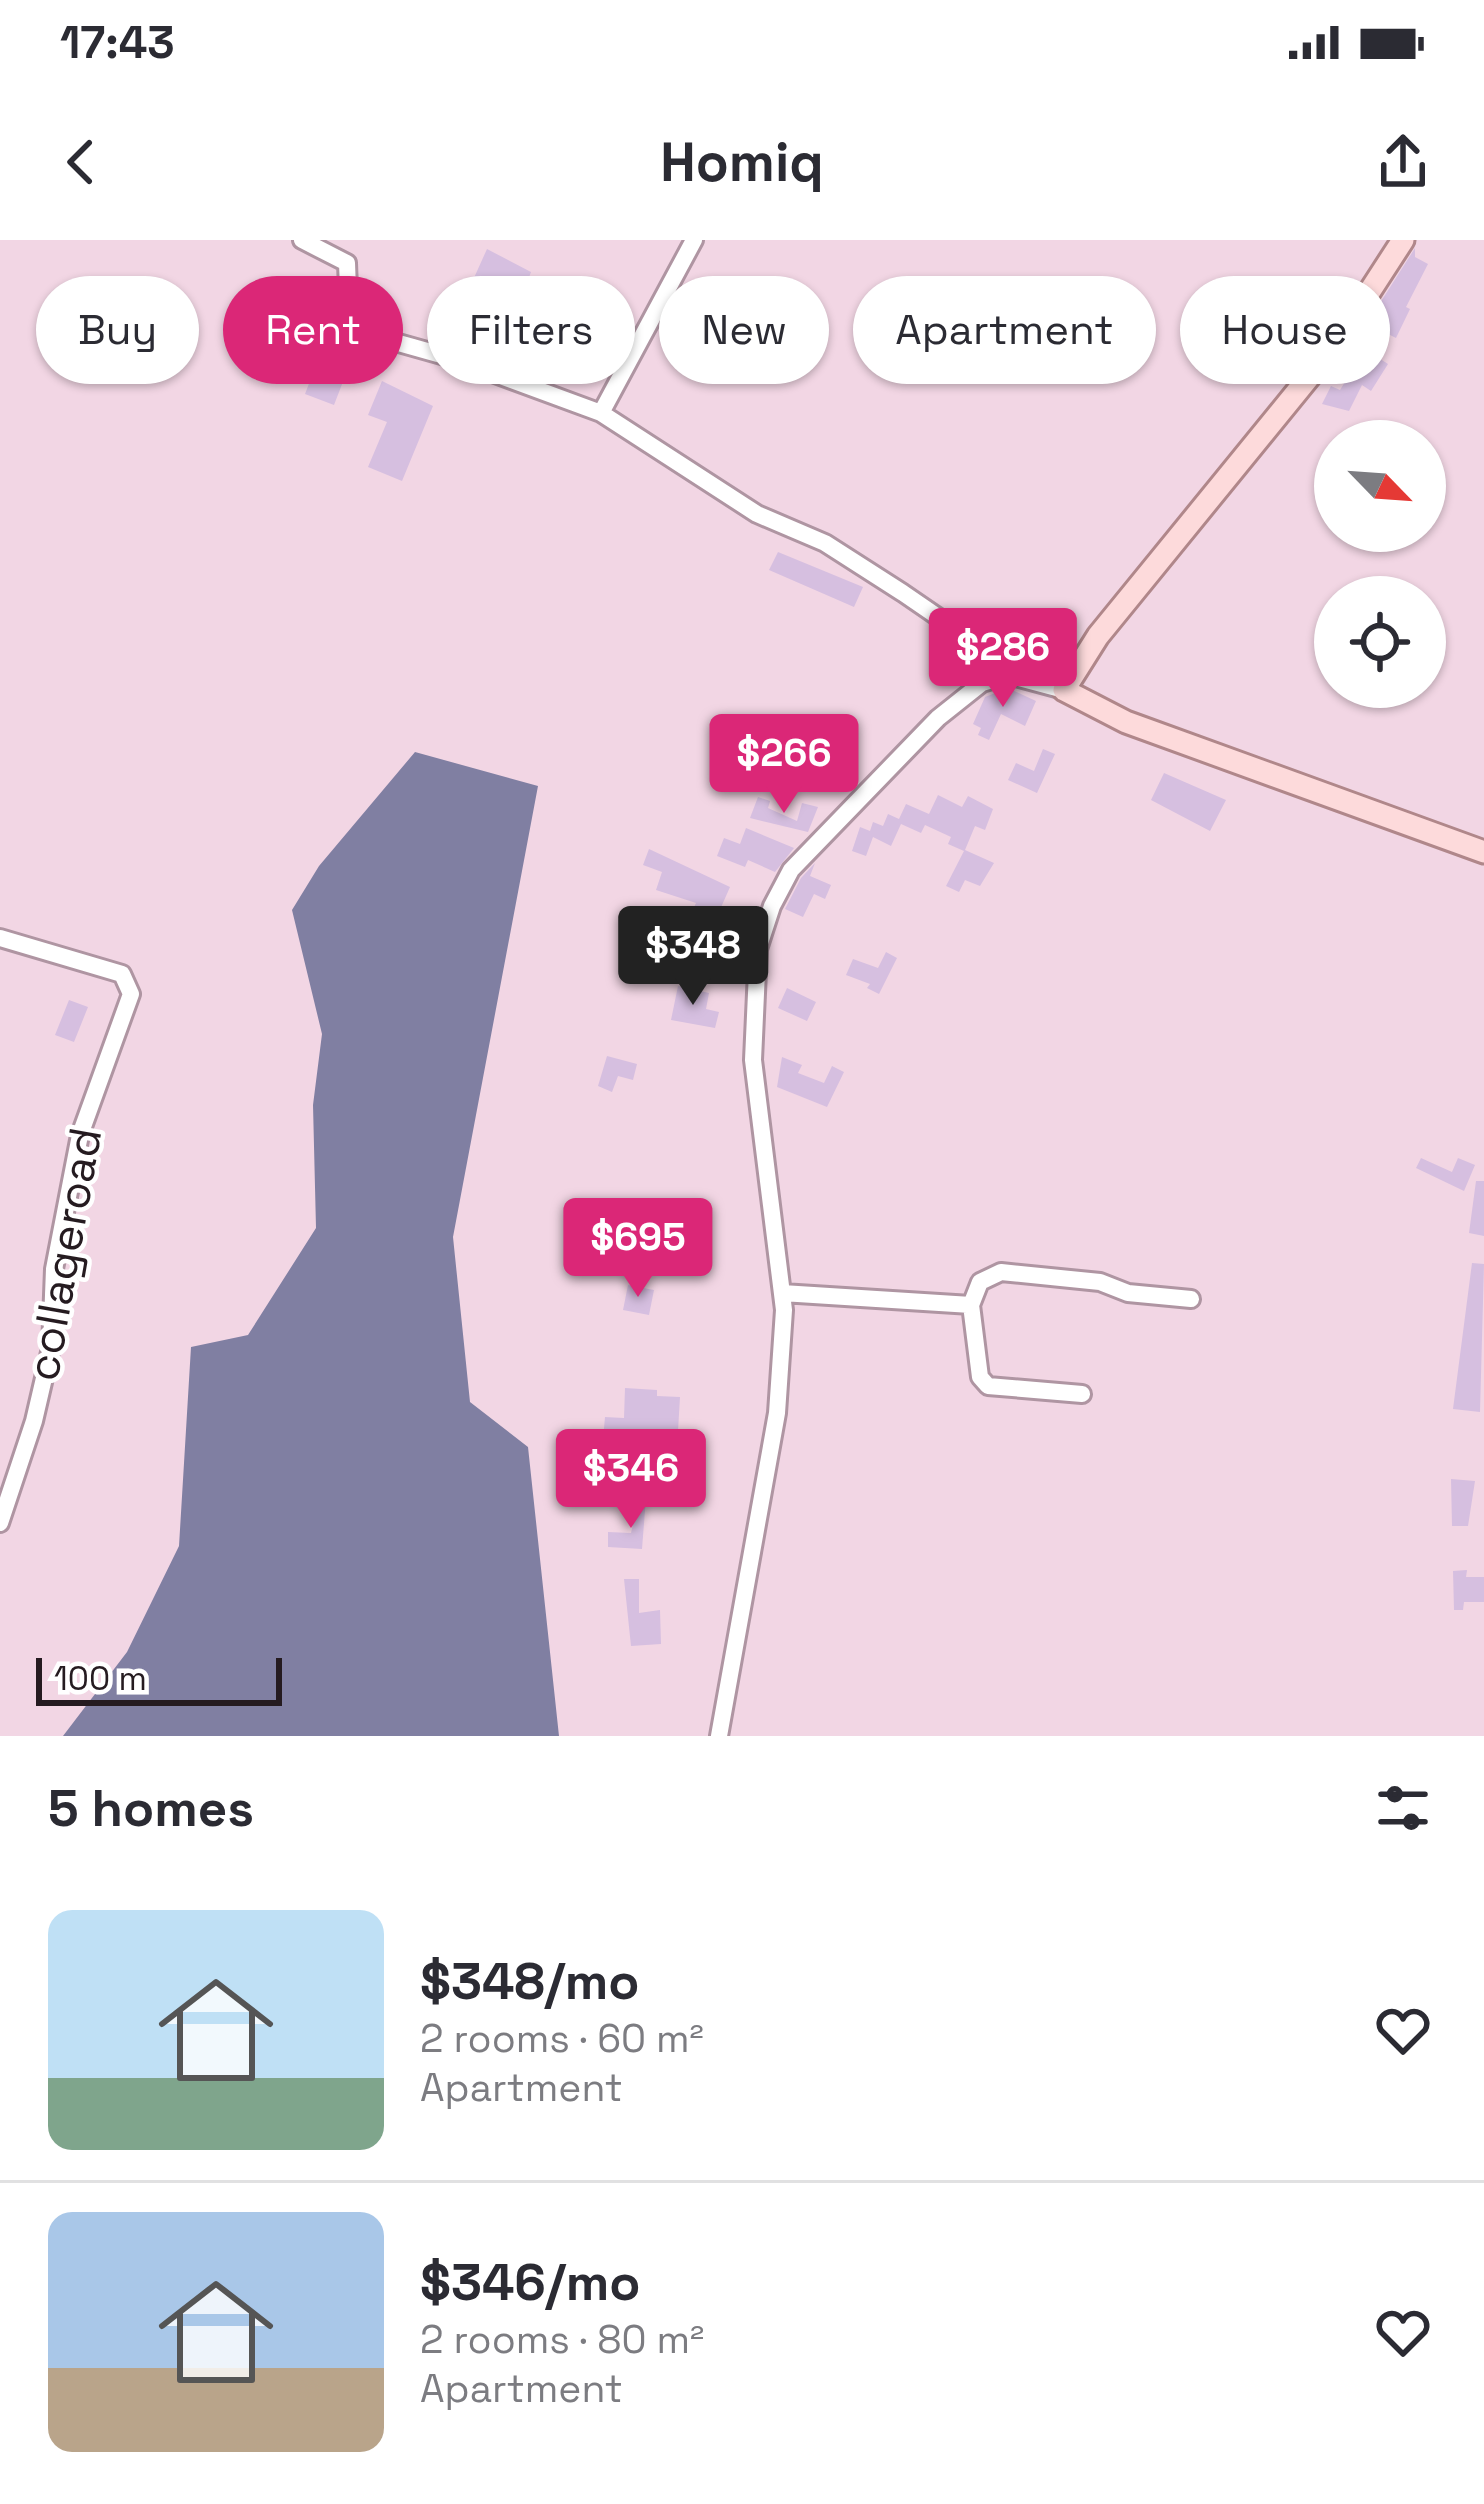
<!DOCTYPE html>
<meta charset="utf-8">
<style>
body{margin:0;font-family:"Space Grotesk",sans-serif;background:#f2f2f3;color:#2b2b33;height:100vh;display:flex;flex-direction:column;font-size:45px;white-space:nowrap}
*{box-sizing:border-box;margin:0}
p{font-size:39px;color:#7c7c81}
.icon{flex:none;width:66px;height:66px;fill:none;stroke:currentColor;stroke-width:2;stroke-linecap:round;stroke-linejoin:round}
.map{position:relative;height:1496px;overflow:hidden}
.side{display:flex;flex-direction:column;background:#fff;flex:1}
.side>*{flex:none}
.banner{position:absolute;left:36px;top:36px;width:1413px;height:108px;display:flex;gap:24px}
.needle{width:78px;rotate:115deg}
.tools{position:absolute;left:1314px;top:180px;display:grid;gap:24px}
.tools a{display:grid;place-items:center;width:132px;height:132px;border-radius:50%;background:#fff;box-shadow:0 3px 9px #0004;font-size:60px}
.scale{position:absolute;left:36px;bottom:30px;width:246px;box-sizing:border-box;padding-left:12px;border:6px solid #251b20;border-top:0;font-size:33px;line-height:42px;white-space:nowrap;color:#251b20;-webkit-text-stroke:9px #fff;paint-order:stroke}
.price{position:absolute;translate:-50% -102px;padding:0 27px;border-radius:12px;background:#db2777;color:#fff;font-size:39px;line-height:78px;filter:drop-shadow(0 3px 6px #0008)}
.price::after{content:'';position:absolute;left:50%;top:72px;width:36px;height:27px;margin-left:-18px;background:inherit;clip-path:polygon(0 0,100% 0,50% 100%)}
.price.current{background:#222;color:#fff}
ul{padding:0;list-style:none}
li{display:flex;align-items:center;gap:36px;height:300px;padding:0 48px}
li+li{border-top:3px solid #e1e1e2}
li span{display:grid;place-items:center;flex:none;width:336px;height:240px;border-radius:24px;color:#555}
li>.icon{margin-inline-start:auto}
span .icon{width:144px;height:144px;fill:#fffc;stroke-width:1}
li b{font-size:51px}
h2{display:flex;justify-content:space-between;align-items:center;height:144px;padding:0 48px;font-size:51px}
.pill{padding:0 42px;border-radius:54px;background:#fff;box-shadow:0 3px 9px #0004;font-size:42px;line-height:108px}
.pill.current{background:#db2777;color:#fff}
.status{display:flex;justify-content:space-between;align-items:center;height:84px;padding:0 60px;background:#fff;direction:ltr}
.status svg{height:33px;fill:currentColor}
header{display:flex;justify-content:space-between;align-items:center;height:156px;padding:0 48px;background:#fff;font-size:54px;font-weight:700}
.map>svg:first-child{display:block}
.water{fill:#807fa2}
.building{fill:#d6bfe0}
.lines{fill:none;stroke-linecap:round;stroke-linejoin:round}
.minor-casing{stroke:#af95a2;stroke-width:22}
.major-casing{stroke:#b0878a;stroke-width:27}
.minor{stroke:#fff;stroke-width:16}
.major{stroke:#fddadb;stroke-width:21}
.labels{text-anchor:middle;dominant-baseline:central;stroke-width:9;stroke-linejoin:round;paint-order:stroke}
.street-label{font-size:45px;fill:#251b20;stroke:#fff}
</style>
<div class="status"><b>17:43</b><svg viewBox="0 0 49 12"><path d="M0 12V9h3v3zM5 12V6h3v6zM10 12V3h3v9zM15 12V0h3v12zM26 1h20v11H26zM47 4h2v5h-2z"/></svg></div>
<header><svg class="icon" aria-label="back" viewBox="0 0 24 24"><path d="M15 5l-7 7 7 7"/></svg>Homiq<svg class="icon" aria-label="share" viewBox="0 0 24 24"><path d="M12 15V3M7 8l5-5 5 5M5 13v7h14v-7"/></svg></header>
<div class="map">
<svg width="1484" height="1496" viewBox="0 0 1484 1496">
<rect width="100%" height="100%" fill="#f2d6e4"/>
<path class="water" d="M415,512l123,34 -85,451 17,165 58,45 31,289h-496l64,-84 52,-106 12,-199 57,-12 68,-107 -3,-123 9,-71 -30,-124 27,-44z"/>
<path class="building" d="M1415,8v9l13,7 -22,43 4,2 -14,29 -18,-9 -8,14 -11,-7z
M487,9l44,23 -18,50 -49,-22z
M1365,109l23,15 -17,27 -9,-6 -13,26 -27,-7 9,-18 9,4z
M315,128l29,11 -10,26 -29,-11z
M382,141l51,25 -31,75 -34,-14 19,-45 -19,-7z
M778,312l85,35 -9,20 -85,-37z
M1008,448l28,13 -11,25 -24,-12 -12,26 -11,-5 3,-7 -8,-4 12,-27z
M1043,509l12,5 -18,39 -29,-13 8,-17 18,8z
M1164,533l62,27 -16,31 -59,-31z
M938,555l24,12 6,-11 25,13 -8,21 -10,-4 -10,24 29,13 -14,23 -15,-6 -6,12 -13,-6 18,-35 -16,-7 3,-7 -26,-12 -4,8 -20,-9 -10,22 -18,-9 -7,19 -14,-5 8,-24 10,4 3,-9 10,4 5,-12 11,5 7,-15 23,10z
M758,557l12,4 -2,7 29,13 5,-18 16,4 -10,25 -58,-14z
M746,588l48,20 -19,24 -27,-12 -3,7 -28,-11 7,-18 16,6z
M649,609l81,38 -15,34 5,2 -20,34 -14,-6 5,-9 -7,-13 12,-26 -40,-13 6,-18 -19,-7z
M815,623l-5,13 21,9 -6,14 -11,-5 -11,23 -18,-8 16,-31z
M886,712l11,6 -18,36 -12,-6 3,-4 -24,-9 7,-16 25,9z
M678,746l31,7 -3,16 13,3 -4,16 -44,-8z
M787,748l29,14 -9,19 -29,-13z
M69,760l19,7 -14,35 -19,-7z
M607,816l30,8 -4,16 -15,-4 -6,16 -14,-6z
M782,817l20,8 -4,8 26,10 8,-17 12,6 -17,35 -50,-20z
M1421,918l31,14 6,-14 17,7 -11,26 -48,-23z
M1476,941h8v55l-15,-3z
M1472,1023l12,1 -4,148 -27,-3z
M628,1045l26,5 -5,25 -26,-5z
M625,1148l32,2v6l23,1 -2,34h-9l-1,13 -15,-1v8h-22v-10l-28,-2 2,-22 19,1z
M1451,1239l24,2 -7,45h-16z
M639,1257l7,1 -4,51 -34,-2v-15l23,1z
M1467,1330l-1,7h18v25h-20l-1,8h-9l-1,-39z
M624,1339h15v34l21,-3 1,34 -30,2z"/>
<g class="lines">
<defs>
<path id="minor" d="M302,0l45,23 2,52 14,18 89,25 149,55
M694,0l-93,173 156,101 68,29 78,50 70,48 35,34
M0,698l122,36 9,20 -51,141 -26,134 -3,79 -17,73 -34,102
M782,1053l189,12 9,72 8,9 94,8
M971,1065l9,-23 21,-10 99,10 28,11 63,6
M719,1496l58,-323 7,-103 -31,-250 5,-111 14,-43 19,-36 147,-152 44,-35 26,-8 56,15"/>
<path id="major" d="M1403,0l-68,105 -237,291 -34,54 62,32 358,130"/>
</defs>
<use href="#minor" class="minor-casing"/>
<use href="#major" class="major-casing"/>
<use href="#minor" class="minor"/>
<use href="#major" class="major"/>
</g>
<g class="labels">
<g class="street-label">
<text transform="translate(64 1014) rotate(-80)">collageroad</text>
</g>
</g>
</svg>
<div class="tools">
<a><svg class="needle" viewBox="-14 -14 28 28"><path d="M0-13l5 13h-10z" fill="#e53935"/><path d="M0 13l5-13h-10z" fill="#7c7c81"/></svg></a>
<a><svg class="icon" aria-label="locate" viewBox="0 0 24 24"><circle cx="12" cy="12" r="6"/><path d="M12 2v4M12 18v4M2 12h4M18 12h4"/></svg></a>
</div>
<div class="scale">100 m</div>
<b class="price" style="left:1003px;top:470px">$286</b>
<b class="price" style="left:784px;top:576px">$266</b>
<b class="price current" style="left:693px;top:768px">$348</b>
<b class="price" style="left:638px;top:1060px">$695</b>
<b class="price" style="left:631px;top:1291px">$346</b>
<div class="banner">
<a class="pill">Buy</a>
<a class="pill current">Rent</a>
<a class="pill">Filters</a>
<a class="pill">New</a>
<a class="pill">Apartment</a>
<a class="pill">House</a>
</div>
</div>
<section class="side">
<h2>5 homes<svg class="icon" aria-label="filters" viewBox="0 0 24 24"><path d="M4 7h16M4 17h16"/><circle cx="9" cy="7" r="2"/><circle cx="15" cy="17" r="2"/></svg></h2>
<ul>
<li><span style="background:linear-gradient(#bfe0f5 70%,#7fa58c 0)"><svg class="icon" aria-label="home" viewBox="0 0 24 24"><path d="M3 11l9-7 9 7M6 9v11h12V9"/></svg></span><div><b>$348/mo</b><p>2 rooms · 60 m²</p><p>Apartment</p></div><svg class="icon" aria-label="heart" viewBox="0 0 24 24"><path d="M12 20l-8-8c-3-5 5-10 8-4 3-6 11-1 8 4z"/></svg></li>
<li><span style="background:linear-gradient(#a9c7e8 65%,#b9a48a 0)"><svg class="icon" aria-label="home" viewBox="0 0 24 24"><path d="M3 11l9-7 9 7M6 9v11h12V9"/></svg></span><div><b>$346/mo</b><p>2 rooms · 80 m²</p><p>Apartment</p></div><svg class="icon" aria-label="heart" viewBox="0 0 24 24"><path d="M12 20l-8-8c-3-5 5-10 8-4 3-6 11-1 8 4z"/></svg></li>
</ul>
</section>
